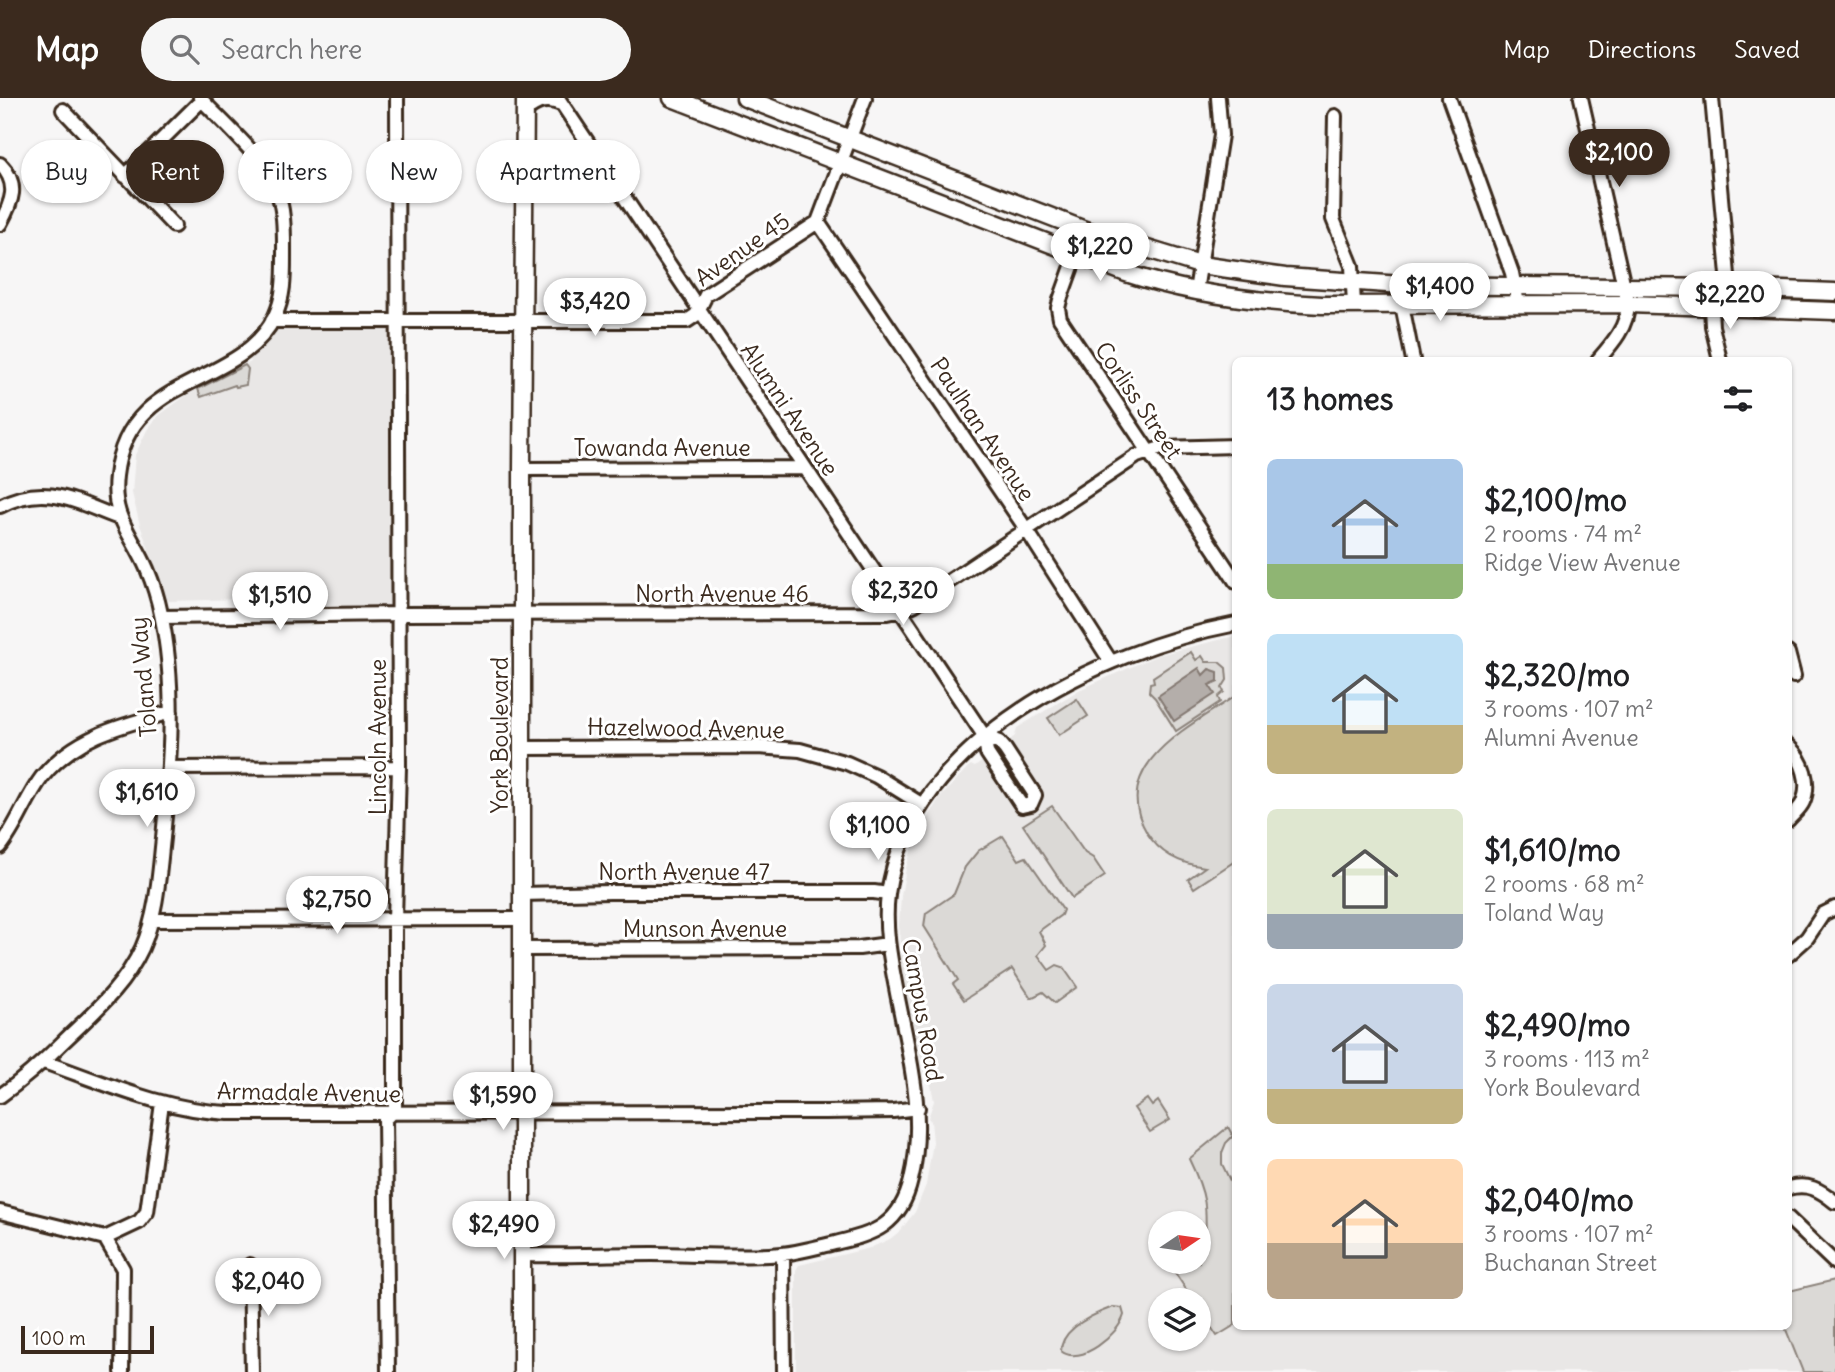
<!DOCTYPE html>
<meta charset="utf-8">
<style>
body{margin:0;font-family:Delius,sans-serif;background:#f6f6f6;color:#202124;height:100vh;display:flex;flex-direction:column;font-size:26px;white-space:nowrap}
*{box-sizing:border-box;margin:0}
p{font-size:23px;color:#757577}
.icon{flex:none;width:38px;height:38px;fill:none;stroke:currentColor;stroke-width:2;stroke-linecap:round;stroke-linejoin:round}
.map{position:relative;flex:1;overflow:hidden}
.side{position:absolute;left:1232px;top:259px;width:560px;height:973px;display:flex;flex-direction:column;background:#fff;border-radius:10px;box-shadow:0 2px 5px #0004}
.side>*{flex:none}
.hud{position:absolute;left:21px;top:42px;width:665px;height:63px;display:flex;gap:14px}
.needle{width:46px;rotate:77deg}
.buttons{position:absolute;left:1148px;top:1113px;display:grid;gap:14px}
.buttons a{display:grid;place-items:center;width:63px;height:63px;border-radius:50%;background:#fff;box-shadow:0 2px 5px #0004;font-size:35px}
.scale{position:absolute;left:21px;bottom:18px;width:133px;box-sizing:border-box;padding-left:7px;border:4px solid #3b2a1e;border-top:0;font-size:19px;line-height:24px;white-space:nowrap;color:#3b2a1e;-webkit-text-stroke:5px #fff;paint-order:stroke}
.price{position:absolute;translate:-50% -60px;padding:0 16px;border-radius:24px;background:#fff;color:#222;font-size:23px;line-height:46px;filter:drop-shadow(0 2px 4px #0008)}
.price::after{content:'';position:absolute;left:50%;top:42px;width:21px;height:16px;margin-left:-10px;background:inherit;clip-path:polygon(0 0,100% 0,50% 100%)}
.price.current{background:#3b2a1e;color:#fff}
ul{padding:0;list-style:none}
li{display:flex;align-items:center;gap:21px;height:175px;padding:0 35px}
li span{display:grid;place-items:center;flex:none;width:196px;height:140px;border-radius:10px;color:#555}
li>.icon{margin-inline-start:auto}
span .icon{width:84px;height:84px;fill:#fffc;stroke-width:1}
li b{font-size:30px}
h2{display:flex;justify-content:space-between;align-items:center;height:84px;padding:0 35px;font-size:30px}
.chip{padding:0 24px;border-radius:32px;background:#fff;box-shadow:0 2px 5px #0004;font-size:24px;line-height:63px}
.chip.current{background:#3b2a1e;color:#fff}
header{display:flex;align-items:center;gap:42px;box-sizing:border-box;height:98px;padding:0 35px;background:#3b2a1e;color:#fff}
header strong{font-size:33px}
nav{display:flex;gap:38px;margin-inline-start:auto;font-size:24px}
.search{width:490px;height:63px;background:#f6f6f6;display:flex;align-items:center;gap:18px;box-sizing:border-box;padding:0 24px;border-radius:38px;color:#757577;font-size:26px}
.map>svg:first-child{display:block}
.built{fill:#e9e7e6;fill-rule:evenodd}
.green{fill:#dbd9d6;stroke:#8b827a;stroke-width:2}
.water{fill:#b4aeaa;stroke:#847972;stroke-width:2}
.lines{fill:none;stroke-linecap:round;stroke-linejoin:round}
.minor-casing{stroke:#3b2a1e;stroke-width:18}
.major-casing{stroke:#3b2a1e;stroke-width:21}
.minor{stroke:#fff;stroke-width:12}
.major{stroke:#fff;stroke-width:16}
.labels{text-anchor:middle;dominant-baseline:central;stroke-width:6;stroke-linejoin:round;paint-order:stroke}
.street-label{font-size:23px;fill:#3b2a1e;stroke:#fff}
</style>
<header>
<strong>Map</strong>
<div class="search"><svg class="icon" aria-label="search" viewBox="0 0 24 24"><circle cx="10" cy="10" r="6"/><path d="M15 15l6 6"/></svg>Search here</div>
<nav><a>Map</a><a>Directions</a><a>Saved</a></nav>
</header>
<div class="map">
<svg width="1835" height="1274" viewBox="0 0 1835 1274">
<rect width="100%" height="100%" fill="#f7f6f6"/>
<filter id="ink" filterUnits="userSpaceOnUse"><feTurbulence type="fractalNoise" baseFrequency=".0143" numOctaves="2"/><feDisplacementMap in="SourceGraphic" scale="14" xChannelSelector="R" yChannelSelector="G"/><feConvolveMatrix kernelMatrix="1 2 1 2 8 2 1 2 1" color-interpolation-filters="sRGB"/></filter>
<g filter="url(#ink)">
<path class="built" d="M274,226h123l-1,288 -151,4v-17l-76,2 -2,-2 -27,-74 -8,-32 3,-38 12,-25 11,-14 29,-21 64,-33 -4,-9z
M1235,538l1,690 549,1 18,45h-1007v-102l3,-5 71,-17 20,-9 10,-8 15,-19 11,-27 7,-43 -2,-21 -3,-3 6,-17 -4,-21 -6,-6 -23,-110 -2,-39 2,-29 5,-28 9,-28 23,-40 29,-32 4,-3 4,2 40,-31 2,-8 62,-38 79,-35zM1160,1125h39v39h-39zM1160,1202h39v39h-39z"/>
<path class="green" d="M245,267l3,4 -2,16 -10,2 -1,-2 -34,12 -3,-8z
M1191,554l5,8 6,-4 4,6h13l7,6 1,12 -5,8 2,4 -6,5 2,5 -44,29 -21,-33 -6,-6 1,-9 4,-1 -1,-5z
M1235,598v165l-41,27 -6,-9 17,-12c-24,-3 -45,-13 -58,-34 -40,-68 44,-107 88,-137z
M1077,601l11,17 -29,19 -11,-17z
M1052,708l33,47 8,5 12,18 -33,22 -49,-73z
M1003,738l16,24 7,-3 37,53 -2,5 -22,16 7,14 -8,10 11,15 8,-5 6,2 14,20 -22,16 -12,-11 -12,6 -19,-29 -48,31 -11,-16 5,-4 -34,-54 2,-13 28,-19 11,-27 13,-16z
M1147,1001l5,7 6,-5 12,19 -20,12 -16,-24z
M1228,1029l5,9 -7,7 -4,10v11l13,27v134l-18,11 -18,-27v-9h-6l-25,-38h31v-12l6,-3c2,-40 2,-51 -16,-88z
M1835,1182v92h-32l-18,-45 3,-1 1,-35z
M1113,1209l9,1 2,7c-5,19 -44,52 -63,36 0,-23 33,-37 52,-44z"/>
<path class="water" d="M1199,570l4,7 6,-6 9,3v9l-9,4 6,9 -41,27 -16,-25z"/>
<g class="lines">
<defs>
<path id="minor" d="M558,0l427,639
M1449,0l63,175 6,31
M1581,0l47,206c0,22 -16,40 -30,56
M1712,0l19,210
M63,12l111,116
M525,13c13,-10 21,-13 36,-7
M1335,18l-2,103 19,47 2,39
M0,66c20,20 12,38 0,60
M125,78l77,-76
M818,124l208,307 85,133
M1085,132l-25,70 -2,8 2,11 176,263
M1402,187v20l11,55
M1710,190l2,38 8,34
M1196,193l25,-156 -3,-37
M272,223h415l9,-6 10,-20 112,-73 47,-124
M522,371l282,-1
M0,408c45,-24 76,-4 119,12
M162,519l236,-3 489,-1 15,-3 13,-6 222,-148 24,-8 75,-2
M1788,555l6,23
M985,639l14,5 6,7 30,46 -4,9 -9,2 -35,-53z
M1788,648c15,13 23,37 15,56 -3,7 -10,12 -15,18
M522,650l235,-1 43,3 47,13 29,13 45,28
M170,670l229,-1
M0,749c17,-21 26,-49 42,-70 33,-41 81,-52 129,-65
M521,796l89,-2h264l14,2
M152,822l369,-1
M521,851l338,-1 29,-4
M1788,857l19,-17 16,-24 12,-6
M44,964c60,21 120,48 184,51l598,-1 67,-1 25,-3
M0,998c23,-16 43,-34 63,-54 30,-29 61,-55 79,-94 15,-34 17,-73 21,-110 7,-74 14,-150 -2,-224 -3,-15 -8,-31 -14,-45 -15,-35 -36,-51 -31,-93 11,-105 124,-86 159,-160 9,-19 9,-38 9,-58 0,-24 1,-48 -8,-70 -11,-29 -54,-66 -76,-90
M1788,1090c20,-5 31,1 47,14
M0,1114l105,26 18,31 -1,103
M1788,1120l47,45
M105,1140l34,-16 8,-10 15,-109
M783,1156l1,118
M522,1157c44,1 87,-1 130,-1 43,0 88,4 130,0 18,-2 35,-7 53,-11 16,-4 35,-8 49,-18 15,-11 23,-27 27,-45 16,-65 -3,-128 -15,-192 -6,-31 -12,-62 -8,-94 21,-153 212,-244 348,-270
M250,1167l2,107
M388,1274l-3,-253 10,-10v-189l4,-153 -2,-669"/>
<path id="major" d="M672,0l454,175c63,21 130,29 196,32l306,-1 207,7
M745,0l340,132 115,35 85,12 117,8 328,3 105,4
M522,1274v-903l3,-371"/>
</defs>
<use href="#minor" class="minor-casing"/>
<use href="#major" class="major-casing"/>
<use href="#minor" class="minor"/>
<use href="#major" class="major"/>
</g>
</g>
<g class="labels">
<g class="street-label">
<text transform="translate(742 151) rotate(-35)">Avenue 45</text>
<text transform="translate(1139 302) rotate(56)">Corliss Street</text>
<text transform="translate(790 311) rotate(56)">Alumni Avenue</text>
<text transform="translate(983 331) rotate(56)">Paulhan Avenue</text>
<text x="662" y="349">Towanda Avenue</text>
<text x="722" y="495">North Avenue 46</text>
<text transform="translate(143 579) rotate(-95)">Toland Way</text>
<text transform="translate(686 630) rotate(1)">Hazelwood Avenue</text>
<text transform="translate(499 637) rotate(-90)">York Boulevard</text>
<text transform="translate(377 639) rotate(-90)">Lincoln Avenue</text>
<text x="684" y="773">North Avenue 47</text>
<text x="705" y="830">Munson Avenue</text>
<text transform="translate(923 912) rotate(80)">Campus Road</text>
<text transform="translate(309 994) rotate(1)">Armadale Avenue</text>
</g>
</g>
</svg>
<div class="buttons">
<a><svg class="needle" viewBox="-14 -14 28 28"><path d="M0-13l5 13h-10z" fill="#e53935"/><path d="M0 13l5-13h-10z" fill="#757577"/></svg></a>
<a><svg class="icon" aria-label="layers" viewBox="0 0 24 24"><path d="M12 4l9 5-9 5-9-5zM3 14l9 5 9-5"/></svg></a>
</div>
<div class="scale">100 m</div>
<b class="price current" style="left:1619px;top:91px">$2,100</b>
<b class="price" style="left:1100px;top:185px">$1,220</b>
<b class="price" style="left:1440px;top:225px">$1,400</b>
<b class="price" style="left:1730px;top:233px">$2,220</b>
<b class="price" style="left:595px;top:240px">$3,420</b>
<b class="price" style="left:903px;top:529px">$2,320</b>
<b class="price" style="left:280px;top:534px">$1,510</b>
<b class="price" style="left:147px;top:731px">$1,610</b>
<b class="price" style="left:878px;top:764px">$1,100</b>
<b class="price" style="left:337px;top:838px">$2,750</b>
<b class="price" style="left:503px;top:1034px">$1,590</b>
<b class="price" style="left:504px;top:1163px">$2,490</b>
<b class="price" style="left:268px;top:1220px">$2,040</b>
<div class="hud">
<a class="chip">Buy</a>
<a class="chip current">Rent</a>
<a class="chip">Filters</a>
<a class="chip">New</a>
<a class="chip">Apartment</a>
</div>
<section class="side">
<h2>13 homes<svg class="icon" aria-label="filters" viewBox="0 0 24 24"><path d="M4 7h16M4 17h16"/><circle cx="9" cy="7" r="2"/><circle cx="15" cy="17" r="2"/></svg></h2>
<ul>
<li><span style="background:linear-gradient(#a9c7e8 75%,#8fb573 0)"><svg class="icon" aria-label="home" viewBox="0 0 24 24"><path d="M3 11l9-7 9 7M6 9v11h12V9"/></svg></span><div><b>$2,100/mo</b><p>2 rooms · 74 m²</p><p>Ridge View Avenue</p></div></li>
<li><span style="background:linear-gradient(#bfe0f5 65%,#c2b280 0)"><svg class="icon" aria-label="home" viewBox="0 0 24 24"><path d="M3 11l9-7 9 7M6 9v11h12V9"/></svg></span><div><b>$2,320/mo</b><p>3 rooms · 107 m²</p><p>Alumni Avenue</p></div></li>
<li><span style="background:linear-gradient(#dfe7d0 75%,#9aa5b1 0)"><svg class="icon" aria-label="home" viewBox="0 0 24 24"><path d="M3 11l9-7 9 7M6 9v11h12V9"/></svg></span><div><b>$1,610/mo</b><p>2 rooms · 68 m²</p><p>Toland Way</p></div></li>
<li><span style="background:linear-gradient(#c9d6e8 75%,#c2b280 0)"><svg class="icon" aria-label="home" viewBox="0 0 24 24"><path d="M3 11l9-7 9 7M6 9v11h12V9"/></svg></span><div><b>$2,490/mo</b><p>3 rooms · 113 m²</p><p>York Boulevard</p></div></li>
<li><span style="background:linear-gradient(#ffd9b3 60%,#b9a48a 0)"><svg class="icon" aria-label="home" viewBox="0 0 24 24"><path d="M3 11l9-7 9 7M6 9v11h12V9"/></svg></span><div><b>$2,040/mo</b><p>3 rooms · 107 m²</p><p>Buchanan Street</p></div></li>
</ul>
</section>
</div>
